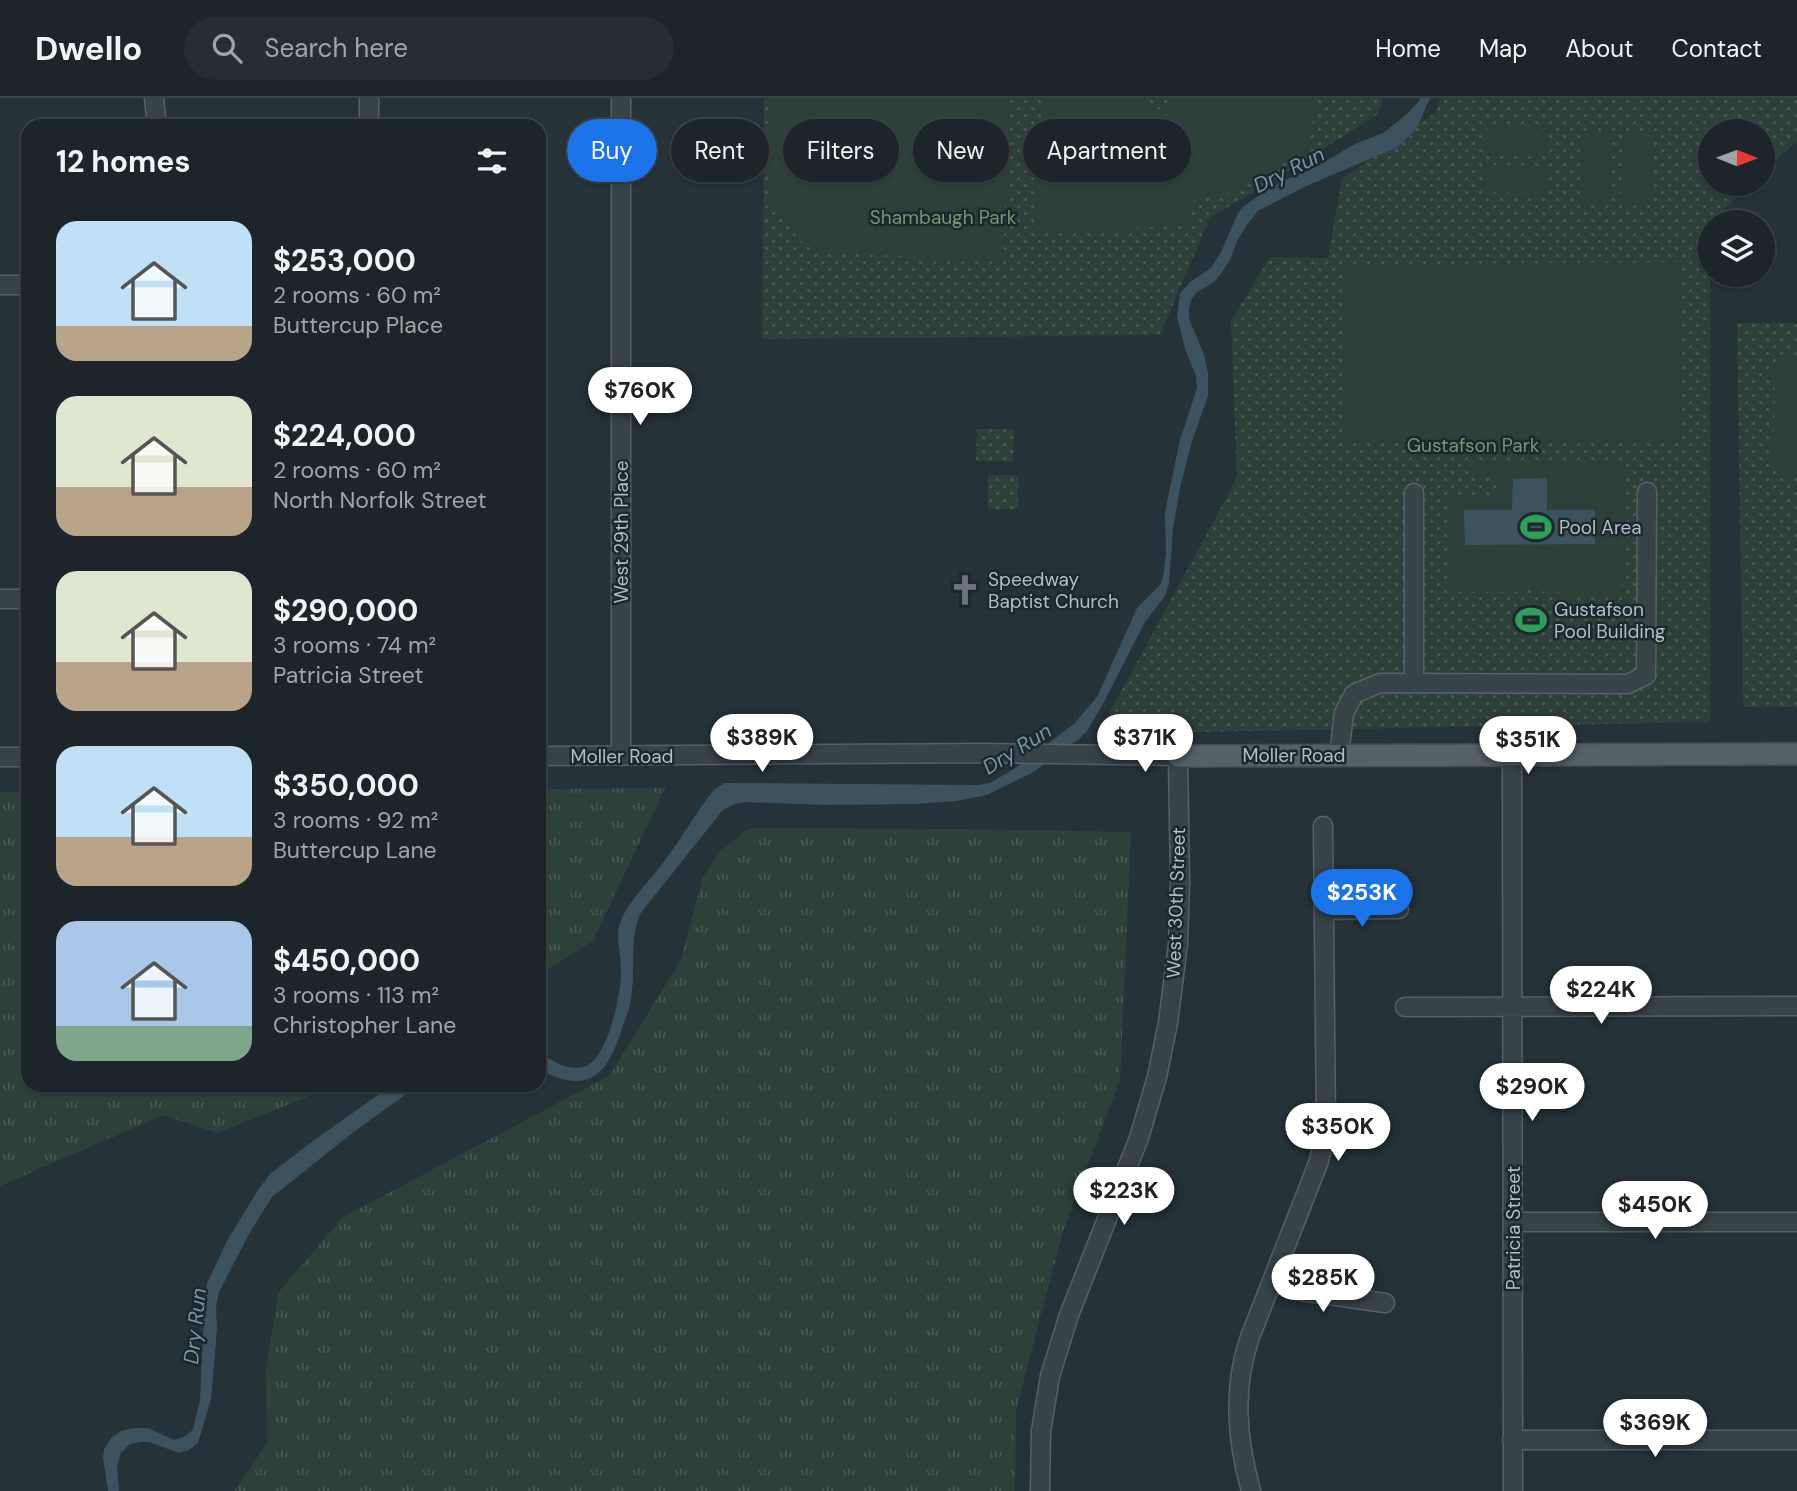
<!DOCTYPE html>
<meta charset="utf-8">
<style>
body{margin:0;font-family:"DM Sans",sans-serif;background:#252e32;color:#f1f3f6;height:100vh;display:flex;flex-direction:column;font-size:26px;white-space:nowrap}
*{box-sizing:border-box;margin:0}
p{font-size:23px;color:#a0a5a8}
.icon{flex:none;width:38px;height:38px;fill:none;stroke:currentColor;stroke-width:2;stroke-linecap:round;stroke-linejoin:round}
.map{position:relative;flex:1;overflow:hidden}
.side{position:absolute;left:21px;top:21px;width:525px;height:973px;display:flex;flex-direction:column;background:#1c262a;border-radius:21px;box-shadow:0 2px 5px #0004,0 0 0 2px #3a4347}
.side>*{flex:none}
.top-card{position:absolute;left:567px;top:21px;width:665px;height:63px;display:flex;gap:14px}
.needle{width:46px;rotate:91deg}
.buttons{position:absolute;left:1698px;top:21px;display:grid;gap:14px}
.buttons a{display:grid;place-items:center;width:77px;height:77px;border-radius:50%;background:#1c262a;box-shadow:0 2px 5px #0004,0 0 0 2px #3a4347;font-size:35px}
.price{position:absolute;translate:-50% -60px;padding:0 16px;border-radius:24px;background:#fff;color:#222;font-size:23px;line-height:46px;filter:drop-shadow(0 2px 4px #0008)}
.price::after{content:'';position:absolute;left:50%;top:42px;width:21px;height:16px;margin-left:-10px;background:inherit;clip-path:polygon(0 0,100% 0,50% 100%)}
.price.current{background:#1a73e8;color:#fff}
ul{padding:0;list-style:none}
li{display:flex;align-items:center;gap:21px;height:175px;padding:0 35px}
li span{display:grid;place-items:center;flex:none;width:196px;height:140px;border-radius:21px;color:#555}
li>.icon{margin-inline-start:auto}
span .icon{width:84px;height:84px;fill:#fffc;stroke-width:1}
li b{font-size:30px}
h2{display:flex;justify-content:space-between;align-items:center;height:84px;padding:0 35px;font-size:30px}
.tag{padding:0 24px;border-radius:32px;background:#1c262a;box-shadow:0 2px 5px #0004,0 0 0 2px #3a4347;font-size:24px;line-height:63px}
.tag.current{background:#1a73e8;color:#fff}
header{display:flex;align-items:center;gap:42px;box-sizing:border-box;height:98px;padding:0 35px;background:#1c262a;border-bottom:2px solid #3a4347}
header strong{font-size:33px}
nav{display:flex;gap:38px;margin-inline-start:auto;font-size:24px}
.search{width:490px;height:63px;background:#252e32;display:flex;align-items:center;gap:18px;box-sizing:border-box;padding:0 24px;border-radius:38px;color:#a0a5a8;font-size:26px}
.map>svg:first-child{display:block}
.grass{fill:url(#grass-tufts)}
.park{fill:url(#park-dots)}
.garden{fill:#2d403a}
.water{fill:#3c535f}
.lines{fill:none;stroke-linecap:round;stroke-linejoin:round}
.minor-casing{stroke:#566166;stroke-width:21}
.major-casing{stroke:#444f54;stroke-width:24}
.minor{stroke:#384348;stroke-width:18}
.major{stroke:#566268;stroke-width:21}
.labels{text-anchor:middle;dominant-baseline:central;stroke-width:5;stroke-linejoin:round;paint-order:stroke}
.park-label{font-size:19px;fill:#759774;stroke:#1d282d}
.poi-label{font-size:19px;fill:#b3bec4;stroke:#1d282d;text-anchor:start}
.street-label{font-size:19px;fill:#b3bec4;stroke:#1d282d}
.water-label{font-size:21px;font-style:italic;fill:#7796a4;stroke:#1d282d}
</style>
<header>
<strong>Dwello</strong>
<div class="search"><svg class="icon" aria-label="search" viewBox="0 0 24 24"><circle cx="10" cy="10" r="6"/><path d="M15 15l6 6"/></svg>Search here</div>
<nav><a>Home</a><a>Map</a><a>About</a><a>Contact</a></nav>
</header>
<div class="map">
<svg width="1797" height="1393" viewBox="0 0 1797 1393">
<defs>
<pattern id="grass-tufts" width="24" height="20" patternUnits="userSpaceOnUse" patternTransform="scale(1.75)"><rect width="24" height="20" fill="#2d403a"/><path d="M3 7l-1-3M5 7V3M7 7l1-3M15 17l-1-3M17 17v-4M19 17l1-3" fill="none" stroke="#495a55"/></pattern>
<pattern id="park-dots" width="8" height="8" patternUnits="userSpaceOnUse" patternTransform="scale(1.75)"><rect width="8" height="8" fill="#2d403a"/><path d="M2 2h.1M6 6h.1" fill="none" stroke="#495a55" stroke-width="1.8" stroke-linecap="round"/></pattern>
</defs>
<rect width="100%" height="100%" fill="#253238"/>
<path class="grass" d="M665,690l-72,153 -54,34v-186z
M0,694h28v293h309l-120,48 -54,-18 -163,71z
M749,730l214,1 168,3 -11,248 -57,151 -47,179 -1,81h-781l33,-48 -1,-74 12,-76 65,-76 266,-141 72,-116 21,-81 17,-27z"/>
<path class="park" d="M764,0h619l-5,16 -91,58 -77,46 -50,117 -398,4z
M1440,0h357v43l-35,32v-42h-52v53h41l-41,38v500l-612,12 139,-256 -6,-157 39,-64 58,1 14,-79 95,-68z
M1737,225h60v384h-54z
M977,331h37l-1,33 -37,-1z
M988,377h30v34h-30z"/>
<path class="garden" d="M769,0h240l-6,163 -187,-9 -16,-11 -26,-35 -5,-17z
M1046,0h98l29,23 -4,-23h150l-13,51 -81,46 -35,6 -1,24 -146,8 -8,-10z
M1487,29l60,2 -1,27 -60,-2z
M1582,36l31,1 -3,68 -30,-1z
M1623,37l30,1 -3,68 -30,-1z
M1486,67l60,1 -1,28 -60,-2z
M1679,164l2,178 -335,2 -1,-177z
M1781,258l16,1v121l-15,-4 -9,-8 2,-80 -7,-17z
M1471,366h151l-1,129h-53l-1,14h-6v-15h-18v-4h-26v4h-67v-97h23v3h27v-20h-29z"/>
<path class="water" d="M1420,0h10l-13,30 -19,19 -94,40 -46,24 -9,11 -11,17 -8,21 -8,12 -7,9 -19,12 -5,7 -2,10v9l15,35 4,19v23l-16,45 -12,47 -7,41 -4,55 -4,12 -20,26 -42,82 -16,27 -8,8 -47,34 -45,22 -30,6 -41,3 -91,1 -78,-3 -13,2 -12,7 -82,103c-11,27 -4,56 -9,85 -1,9 -5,18 -8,26 -14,48 -33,72 -84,44v-17c14,9 27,19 44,15 25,-6 38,-73 38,-95 1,-17 -7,-35 0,-52 9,-21 28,-38 41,-56 19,-24 33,-51 52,-74l10,-7 254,2 12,-2 24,-14 60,-45 23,-27 40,-89 23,-23 3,-8 3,-23 -1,-41 3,-16 12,-57 17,-52 -1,-12 -10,-24 -9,-35 3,-24 10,-11 21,-14 10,-16 17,-39 6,-7 20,-14 19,-11 38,-17 34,-20 28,-11 24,-19 12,-13z
M1547,380v32h48v34l-130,1 -1,-35h48l1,-31z
M392,987h28l-7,4 -62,45 -79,63 -22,35 -31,60 -3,15 1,22 -6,70 -13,44 -9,7 -10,3 -30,-11h-9l-10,2 -9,9 -4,13 2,25h-11l-5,-33 1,-9 7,-11 10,-7 12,-3h15l26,12 8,-2 11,-8 7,-30 4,-86 3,-31 21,-44 30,-49 12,-16 43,-33z"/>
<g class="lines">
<defs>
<path id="minor" d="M154,0l3,28
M369,0v28
M621,0v658
M0,187h28
M0,501h28
M1414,585v-190
M1339,657l5,-42 10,-19 26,-11 248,1 18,-9 1,-183
M1512,657l1,736
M539,658l445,-3 194,3 2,125 -2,63 -10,79 -11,54 -18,61 -70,177 -19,61 -9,55 -1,60
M0,659h28
M1325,812l74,-1
M1405,909l392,-1
M1513,1124h284
M1272,1183l19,8 10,2 84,12
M1512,1342h285
M1251,1393c-14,-51 -19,-102 -1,-154l69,-176 7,-35 -3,-300"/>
<path id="major" d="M1178,658l619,-2"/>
</defs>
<use href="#minor" class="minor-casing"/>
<use href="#major" class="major-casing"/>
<use href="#minor" class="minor"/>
<use href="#major" class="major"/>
</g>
<defs>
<symbol id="stadium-bare" viewBox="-9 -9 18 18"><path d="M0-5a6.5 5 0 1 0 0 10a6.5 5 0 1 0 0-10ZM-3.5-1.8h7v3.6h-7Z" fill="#2e9e5b" stroke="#1d282d" stroke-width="2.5" paint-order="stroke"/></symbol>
<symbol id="church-bare" viewBox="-9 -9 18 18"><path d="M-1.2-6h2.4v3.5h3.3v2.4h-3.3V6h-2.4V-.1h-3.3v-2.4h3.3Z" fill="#6b7280" stroke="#1d282d" stroke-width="2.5" paint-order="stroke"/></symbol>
</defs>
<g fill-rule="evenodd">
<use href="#stadium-bare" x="1514" y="407" width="44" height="44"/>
<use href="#church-bare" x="943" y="470" width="44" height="44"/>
<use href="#stadium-bare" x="1509" y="500" width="44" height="44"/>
</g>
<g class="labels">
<g class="park-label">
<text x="943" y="119">Shambaugh Park</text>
<text x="1473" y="347">Gustafson Park</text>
</g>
<g class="poi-label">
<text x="1559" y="429">Pool Area</text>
<text x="988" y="481">Speedway<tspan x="988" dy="22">Baptist Church</tspan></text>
<text x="1554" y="511">Gustafson<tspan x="1554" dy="22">Pool Building</tspan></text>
</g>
<g class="street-label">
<text transform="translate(621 434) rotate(-90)">West 29th Place</text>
<text x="1294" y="657">Moller Road</text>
<text x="622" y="658">Moller Road</text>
<text transform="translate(1176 805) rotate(-88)">West 30th Street</text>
<text transform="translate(1513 1130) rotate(-90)">Patricia Street</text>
</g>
<g class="water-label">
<text transform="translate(1289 72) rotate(-27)">Dry Run</text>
<text transform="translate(1017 651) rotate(-32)">Dry Run</text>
<text transform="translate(195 1228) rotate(-84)">Dry Run</text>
</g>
</g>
</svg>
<div class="buttons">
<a><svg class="needle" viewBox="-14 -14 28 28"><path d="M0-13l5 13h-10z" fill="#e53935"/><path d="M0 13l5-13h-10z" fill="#a0a5a8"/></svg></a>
<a><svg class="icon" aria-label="layers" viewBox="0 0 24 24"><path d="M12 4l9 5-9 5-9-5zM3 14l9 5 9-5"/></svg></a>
</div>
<b class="price" style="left:640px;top:329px">$760K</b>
<b class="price" style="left:762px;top:676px">$389K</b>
<b class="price" style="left:1145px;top:676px">$371K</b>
<b class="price" style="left:1528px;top:678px">$351K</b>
<b class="price current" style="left:1362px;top:831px">$253K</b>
<b class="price" style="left:1601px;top:928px">$224K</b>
<b class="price" style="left:1532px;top:1025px">$290K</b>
<b class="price" style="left:1338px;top:1065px">$350K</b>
<b class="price" style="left:1124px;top:1129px">$223K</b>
<b class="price" style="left:1655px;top:1143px">$450K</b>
<b class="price" style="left:1323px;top:1216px">$285K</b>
<b class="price" style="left:1655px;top:1361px">$369K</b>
<div class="top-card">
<a class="tag current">Buy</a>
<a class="tag">Rent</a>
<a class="tag">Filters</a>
<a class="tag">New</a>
<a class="tag">Apartment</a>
</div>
<section class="side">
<h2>12 homes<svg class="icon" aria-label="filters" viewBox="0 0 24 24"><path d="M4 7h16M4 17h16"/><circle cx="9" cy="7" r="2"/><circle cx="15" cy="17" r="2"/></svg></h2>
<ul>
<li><span style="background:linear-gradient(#bfe0f5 75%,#b9a48a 0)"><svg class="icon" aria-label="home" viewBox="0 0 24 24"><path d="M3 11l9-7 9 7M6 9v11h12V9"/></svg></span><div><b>$253,000</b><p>2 rooms · 60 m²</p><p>Buttercup Place</p></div></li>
<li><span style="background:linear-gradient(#dfe7d0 65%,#b9a48a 0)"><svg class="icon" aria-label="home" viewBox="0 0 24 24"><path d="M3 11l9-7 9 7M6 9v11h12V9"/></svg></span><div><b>$224,000</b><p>2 rooms · 60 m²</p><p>North Norfolk Street</p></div></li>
<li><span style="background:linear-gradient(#dfe7d0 65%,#b9a48a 0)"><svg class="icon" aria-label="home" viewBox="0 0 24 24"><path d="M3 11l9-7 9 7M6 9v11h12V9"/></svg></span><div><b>$290,000</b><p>3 rooms · 74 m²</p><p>Patricia Street</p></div></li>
<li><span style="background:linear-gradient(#bfe0f5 65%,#b9a48a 0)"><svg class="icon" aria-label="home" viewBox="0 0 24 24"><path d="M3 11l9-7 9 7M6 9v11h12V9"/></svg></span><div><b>$350,000</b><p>3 rooms · 92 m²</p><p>Buttercup Lane</p></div></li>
<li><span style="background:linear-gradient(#a9c7e8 75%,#7fa58c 0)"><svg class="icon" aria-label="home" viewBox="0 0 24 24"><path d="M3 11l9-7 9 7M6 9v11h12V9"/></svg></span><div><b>$450,000</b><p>3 rooms · 113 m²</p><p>Christopher Lane</p></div></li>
</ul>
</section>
</div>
